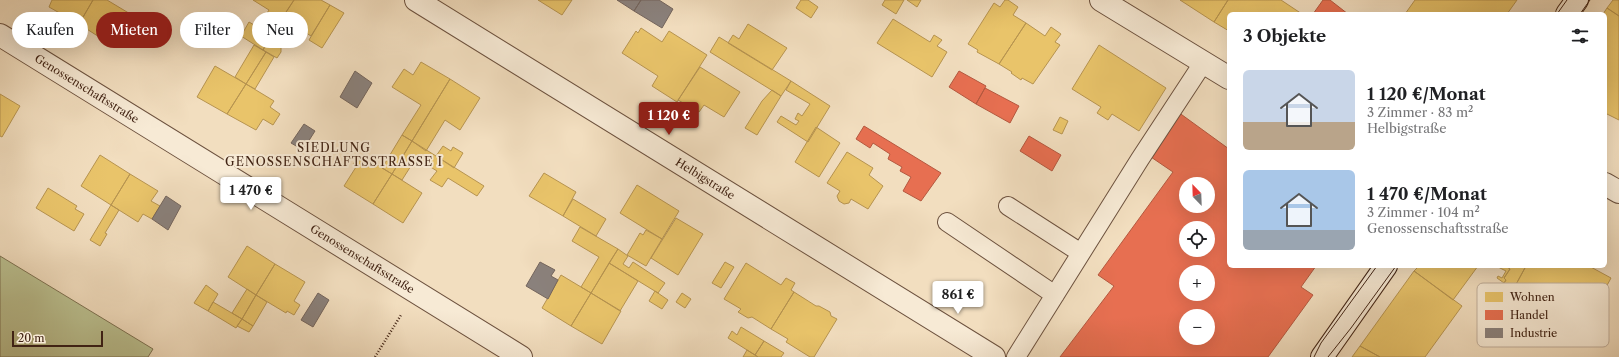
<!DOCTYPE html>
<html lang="de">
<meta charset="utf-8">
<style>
body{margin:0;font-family:"Libre Caslon Text",serif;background:#f6f6f6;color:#202124;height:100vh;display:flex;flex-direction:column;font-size:15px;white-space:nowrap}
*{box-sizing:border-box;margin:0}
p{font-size:13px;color:#757577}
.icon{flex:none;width:22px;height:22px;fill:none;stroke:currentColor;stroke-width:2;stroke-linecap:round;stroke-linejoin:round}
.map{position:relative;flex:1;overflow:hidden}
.side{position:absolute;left:1227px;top:12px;width:380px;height:256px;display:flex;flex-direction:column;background:#fff;border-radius:6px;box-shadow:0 4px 16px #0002}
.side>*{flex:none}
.hud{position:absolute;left:12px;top:12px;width:380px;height:36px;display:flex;gap:8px}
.needle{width:26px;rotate:337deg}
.fabs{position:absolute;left:1179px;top:177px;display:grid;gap:8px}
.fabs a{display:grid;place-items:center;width:36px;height:36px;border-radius:50%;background:#fff;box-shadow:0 4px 16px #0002;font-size:20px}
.scale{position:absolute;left:12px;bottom:10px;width:91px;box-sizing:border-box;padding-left:4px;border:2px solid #412314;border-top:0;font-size:11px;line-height:14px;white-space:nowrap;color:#412314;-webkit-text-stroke:3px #f7ead5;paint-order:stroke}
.price{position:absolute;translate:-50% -34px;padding:0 9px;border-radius:4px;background:#fff;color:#222;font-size:13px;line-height:26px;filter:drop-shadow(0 1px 2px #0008)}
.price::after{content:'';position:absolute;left:50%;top:24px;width:12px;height:9px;margin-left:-6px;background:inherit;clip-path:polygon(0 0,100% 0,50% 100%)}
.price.on{background:#8f2418;color:#fff}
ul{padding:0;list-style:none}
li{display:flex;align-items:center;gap:12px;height:100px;padding:0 16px}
li span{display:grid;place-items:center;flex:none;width:112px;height:80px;border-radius:6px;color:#555}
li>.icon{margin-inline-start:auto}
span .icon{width:48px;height:48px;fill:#fffc;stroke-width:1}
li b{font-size:17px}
h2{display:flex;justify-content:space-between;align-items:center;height:48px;padding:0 16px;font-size:17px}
.pill{padding:0 14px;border-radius:18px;background:#fff;box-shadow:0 4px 16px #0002;font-size:14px;line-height:36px}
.pill.on{background:#8f2418;color:#fff}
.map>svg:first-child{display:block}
.green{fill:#bbc191;stroke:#7e7252}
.homes{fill:#e9c46a;stroke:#b79450}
.shops{fill:#e76f51;stroke:#b5583f;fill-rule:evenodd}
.industry{fill:#8a817c;stroke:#74655d}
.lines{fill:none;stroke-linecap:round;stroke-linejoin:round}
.lane-casing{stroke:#6d523f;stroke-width:20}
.street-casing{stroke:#6d523f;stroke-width:24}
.secondary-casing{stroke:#412314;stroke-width:24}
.path{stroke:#412314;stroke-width:2.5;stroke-dasharray:1 2;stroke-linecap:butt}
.lane{stroke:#f7ead5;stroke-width:18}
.street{stroke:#f7ead5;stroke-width:22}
.secondary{stroke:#f7ead5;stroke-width:22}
.tram{stroke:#412314;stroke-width:1}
.labels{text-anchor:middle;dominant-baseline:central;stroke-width:4;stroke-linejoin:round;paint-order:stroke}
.street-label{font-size:11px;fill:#412314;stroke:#f7ead5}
.neighbourhood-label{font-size:12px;letter-spacing:1px;fill:#412314;stroke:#f7ead5}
.key{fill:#f7ead5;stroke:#c0ae9b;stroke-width:1}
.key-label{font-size:11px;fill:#412314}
</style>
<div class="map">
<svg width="1619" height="357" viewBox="0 0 1619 357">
<rect width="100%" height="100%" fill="#f2debf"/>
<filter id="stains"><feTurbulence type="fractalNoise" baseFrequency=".005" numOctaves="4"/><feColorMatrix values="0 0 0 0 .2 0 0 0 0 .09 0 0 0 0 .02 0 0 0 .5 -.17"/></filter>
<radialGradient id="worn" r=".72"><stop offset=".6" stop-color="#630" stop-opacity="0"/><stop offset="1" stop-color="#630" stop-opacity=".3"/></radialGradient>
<path class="green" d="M0,256l153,93 -5,8h-148z"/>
<path class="homes" d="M52,0h41l-14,24 -30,-17z
M93,0h14l25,15 -12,20 -6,-4 -7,11 -28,-18z
M253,0h41l-23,35 -13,-8 11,-17z
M294,0h27l9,5 -19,31 -16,-10 -11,17 -13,-8z
M538,0h34l-10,15z
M801,0h7l10,7 -7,11 -15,-10z
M885,0h19l-8,14 -14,-9z
M907,0h14l-4,7z
M1005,0h3l10,7 -5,8 13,8 -27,41 -22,-12 1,-2 -10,-6 26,-41 6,4z
M1180,0h48l-14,22z
M1228,0h53l21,14h-73v17l-15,-9z
M1415,0h102l-10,14h-102z
M1613,0h6v16l-12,-8z
M330,5l14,8 -22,35 -13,-8z
M1607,8l12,8v104l-14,-7v-99h-2z
M893,19l37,23 4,-7 8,5 -5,6 10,6 -15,25 -55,-34z
M249,22l22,13 -8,15 -22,-14z
M1026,23l19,13 6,-9 10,7 -6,8 5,3 -27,39 -11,-6 -1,2 -10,-7 1,-1 -13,-8z
M748,24l39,24 -15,22 -44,-27 5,-8 6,4z
M641,28l21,14 7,-11 38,24 -30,47 -25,-16 6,-10 -36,-23 14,-22 2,2z
M271,35l6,4 -3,4 7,3v6l-4,6 -14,-8z
M719,37l72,44 -10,15 -71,-44z
M254,45l12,7 -20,32 -11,-7z
M1099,45l67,43 -27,43 -27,-17 -4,6 -11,-7 4,-6 -29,-18z
M266,52l8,5 -19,32 -9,-5z
M421,62l29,17 -38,62 -10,-6 19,-30 -29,-18 12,-18 9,6z
M215,66l31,18 -19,30 -30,-17z
M700,67l40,25 -16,25 -20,-12 -5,7 -21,-12z
M450,79l30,19 -20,32 -15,-10 -19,31 -14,-10z
M791,81l39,25 -22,36 -31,-20 4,-6 15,9 3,-4 -4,-2 3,-6 4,3 8,-12 -24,-14z
M246,84l28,17 -4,6 10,7 -7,11 -10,-6 -7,11 -29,-16z
M772,90l9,6 -24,39 -12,-7 17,-27z
M0,94l20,12 -18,31 -2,-1z
M1060,117l8,4 -6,13 -9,-4z
M816,127l24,16 -21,34 -24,-15z
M402,135l10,6 -20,33 -10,-6z
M412,141l72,45 -7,10 -29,-18 -6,9 -12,-7 7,-9 -21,-13 -14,22 -10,-6z
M443,146l8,5 2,-4 10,6 -9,15 -18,-12z
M847,152l26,16 -4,7 14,11 -15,23 -17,-10 -2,4 -5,1 -5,-3 -2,-5 3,-5 -13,-8z
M100,155l30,19 -19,31 -30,-19z
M363,156l29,18 -19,30 -29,-18 12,-19 -3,-3 4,-5 3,2z
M544,173l32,19 -13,24 -34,-20z
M130,174l28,17 -7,10 9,5 -8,13 -9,-5 -5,8 -27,-17z
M392,174l30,19 -19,30 -30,-19z
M637,185l42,26 -17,28 -42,-26z
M48,188l29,18 -2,3 9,5 -10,17 -38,-23z
M573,199l33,20 -10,17 -33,-20z
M111,205l8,5 -14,23 2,1 -7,12 -10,-6z
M676,218l27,16 -25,41 -27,-17z
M580,227l38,22 -27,44 -10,-6 18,-30 -27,-16z
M646,230l16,9 -16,27 -19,-11 13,-22 3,2z
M247,246l28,18 -19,31 -28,-18z
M618,249l10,7 -5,8 6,4 4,-6 32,21 -7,10 -49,-30z
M725,262l9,5 -13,21 -9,-5z
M609,263l29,18 -18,30 -29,-18z
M746,263l35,22 5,-7 9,5 -4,7 3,2 -23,37 -19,-12 -4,1 -10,-6 3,-3 -17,-10z
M275,264l30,18 -11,19 6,4 -6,10 -7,-4 -1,2 -30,-18z
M1419,266h59l-25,34 -39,-29z
M1496,266h10l4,3 -6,9 2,2 -2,3 -7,-5 1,-2 4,2 4,-7z
M1506,266h20l-12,22 -10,-5 2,-3 -2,-2 6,-9z
M1526,266h63l22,12 -26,48 -71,-38z
M1414,271l48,35 -37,51h-45l-20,-11z
M561,275l30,18 -20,33 -29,-18z
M206,285l12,9 -10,17 -14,-8z
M247,289l9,6 -14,24 -10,-6z
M655,291l13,9 -6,9 -13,-8z
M794,292l22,14h3l11,6 1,4 6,3 -23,38h-4l-24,-15 2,-3 -17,-10z
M591,293l30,18 -19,33 -31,-18z
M682,293l9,6 -6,9 -9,-6z
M256,295l11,7 -14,24 -11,-7z
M213,302l29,17 -6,9 -28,-17z
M242,319l11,7 -4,6 -12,-6z
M741,327l23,14 -9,14 -27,-17 4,-7 5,4z
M764,341l20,12 -3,4h-23l-3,-2z
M1360,346l20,11h-28z
M747,350l8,5 3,2h-15z"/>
<path class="shops" d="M1323,0h7l18,14h-35z
M959,71l27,15 -10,18 -27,-17z
M985,88l34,18 -9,17 -34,-19z
M1178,112l51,37v117h87l-15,21 12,8 -45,62h-208l54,-71 -16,-11 75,-103 -25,-17zM1186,184h22v22h-22zM1186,228h22v22h-22zM1186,272h22v22h-22zM1186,316h22v22h-22z
M864,126l77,47 -20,28 -18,-10 8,-14 -11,-6 2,-4 -14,-8 2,-5 -17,-11 -3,5 -14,-9z
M1029,136l32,19 -9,16 -32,-20z"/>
<path class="industry" d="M617,0h24l-7,11z
M641,0h18l14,9 -11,19 -28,-17z
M212,19l25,15 -6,9 -6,-4 -3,5 -11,-7 3,-5 -7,-4z
M355,71l17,12 -15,25 -17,-11z
M304,124l11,7 -12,19 -12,-7z
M166,196l15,10 -13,24 -16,-11z
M540,262l15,8 -4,6 7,4 -10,19 -22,-13z
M318,293l11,7 -16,27 -12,-7z"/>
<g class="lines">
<defs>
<path id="lane" d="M1008,206l73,47
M947,222l108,73
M1016,357l124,-198 63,-96"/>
<g id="street">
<path id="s1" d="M416,0l578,357"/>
<path d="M1101,0l128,78"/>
<path id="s2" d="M0,35l521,322"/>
<path d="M1605,184l14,8"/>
</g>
<path id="secondary" d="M1567,14l10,-14
M1322,357l64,-91"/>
</defs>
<use href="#lane" class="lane-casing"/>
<use href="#street" class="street-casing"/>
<use href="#secondary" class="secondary-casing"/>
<path class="path" d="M375,357l26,-42"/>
<use href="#lane" class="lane"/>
<use href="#street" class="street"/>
<use href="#secondary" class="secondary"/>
<path class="tram" d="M1557,14l10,-14
M1580,14l10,-14
M1314,357l7,-14 56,-77
M1328,357l23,-29 45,-62"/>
</g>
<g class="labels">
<g class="street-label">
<text stroke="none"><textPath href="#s2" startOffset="102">Genossenschaftsstraße</textPath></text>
<text stroke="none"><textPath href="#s1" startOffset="340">Helbigstraße</textPath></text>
<text stroke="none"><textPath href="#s2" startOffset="426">Genossenschaftsstraße</textPath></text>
</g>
<g class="neighbourhood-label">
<text x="334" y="147">SIEDLUNG<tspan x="334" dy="14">GENOSSENSCHAFTSSTRASSE I</tspan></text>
</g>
</g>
<rect x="1477" y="283" width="132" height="64" rx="6" class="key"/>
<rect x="1485" y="292" width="18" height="10" fill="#e9c46a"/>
<rect x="1485" y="310" width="18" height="10" fill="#e76f51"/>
<rect x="1485" y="328" width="18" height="10" fill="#8a817c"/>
<g class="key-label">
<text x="1510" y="301">Wohnen</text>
<text x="1510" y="319">Handel</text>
<text x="1510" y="337">Industrie</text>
</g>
<rect width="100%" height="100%" filter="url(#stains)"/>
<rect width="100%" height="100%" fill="url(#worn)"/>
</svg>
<div class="fabs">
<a><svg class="needle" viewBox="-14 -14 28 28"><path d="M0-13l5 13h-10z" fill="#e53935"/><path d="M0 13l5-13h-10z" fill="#757577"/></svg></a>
<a><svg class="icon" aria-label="locate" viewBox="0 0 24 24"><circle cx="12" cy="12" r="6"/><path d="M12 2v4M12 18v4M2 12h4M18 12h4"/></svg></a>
<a>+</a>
<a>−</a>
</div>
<div class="scale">20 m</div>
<b class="price on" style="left:669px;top:136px">1 120 €</b>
<b class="price" style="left:251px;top:211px">1 470 €</b>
<b class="price" style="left:958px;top:315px">861 €</b>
<div class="hud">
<a class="pill">Kaufen</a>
<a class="pill on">Mieten</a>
<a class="pill">Filter</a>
<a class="pill">Neu</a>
</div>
<section class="side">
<h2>3 Objekte<svg class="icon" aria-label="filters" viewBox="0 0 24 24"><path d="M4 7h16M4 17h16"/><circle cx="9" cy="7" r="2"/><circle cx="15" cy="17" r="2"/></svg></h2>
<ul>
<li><span style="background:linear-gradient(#c9d6e8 65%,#b9a48a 0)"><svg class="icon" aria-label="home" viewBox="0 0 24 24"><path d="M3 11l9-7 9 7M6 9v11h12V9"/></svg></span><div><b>1 120 €/Monat</b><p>3 Zimmer · 83 m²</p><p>Helbigstraße</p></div></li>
<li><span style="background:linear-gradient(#a9c7e8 75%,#9aa5b1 0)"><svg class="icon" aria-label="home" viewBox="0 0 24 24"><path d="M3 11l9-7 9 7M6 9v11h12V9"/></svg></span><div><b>1 470 €/Monat</b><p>3 Zimmer · 104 m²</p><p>Genossenschaftsstraße</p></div></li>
</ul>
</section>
</div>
